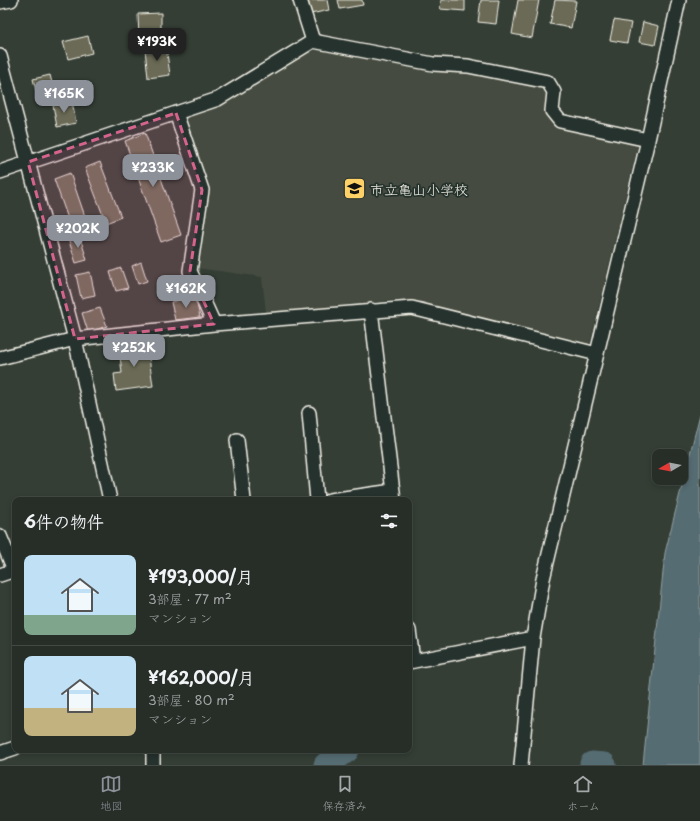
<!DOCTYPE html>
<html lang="ja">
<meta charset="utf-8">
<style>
body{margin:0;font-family:"Playpen Sans","Klee One",sans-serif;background:#2f3630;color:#f1f3f6;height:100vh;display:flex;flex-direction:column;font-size:15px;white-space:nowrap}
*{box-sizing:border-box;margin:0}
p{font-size:13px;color:#a4a8a8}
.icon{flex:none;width:22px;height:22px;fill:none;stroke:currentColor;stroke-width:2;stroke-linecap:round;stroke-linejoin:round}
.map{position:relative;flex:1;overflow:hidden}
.details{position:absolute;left:12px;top:497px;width:400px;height:256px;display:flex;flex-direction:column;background:#272e28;border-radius:8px;box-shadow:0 2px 6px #0003,0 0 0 1px #434a45}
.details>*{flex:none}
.needle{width:26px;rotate:260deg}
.tools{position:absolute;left:652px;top:449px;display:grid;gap:8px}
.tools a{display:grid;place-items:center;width:36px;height:36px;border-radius:8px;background:#272e28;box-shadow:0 2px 6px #0003,0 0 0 1px #434a45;font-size:20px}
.price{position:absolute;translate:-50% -34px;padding:0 9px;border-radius:8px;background:#8c9099;color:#fff;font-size:13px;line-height:26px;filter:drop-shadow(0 1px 2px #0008)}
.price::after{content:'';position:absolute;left:50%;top:24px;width:12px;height:9px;margin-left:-6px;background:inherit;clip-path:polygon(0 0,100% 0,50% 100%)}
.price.selected{background:#222;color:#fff}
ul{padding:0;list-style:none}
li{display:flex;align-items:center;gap:12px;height:100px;padding:0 12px}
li+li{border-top:1px solid #434a45}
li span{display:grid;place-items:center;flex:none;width:112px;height:80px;border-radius:8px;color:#555}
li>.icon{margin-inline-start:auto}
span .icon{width:48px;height:48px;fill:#fffc;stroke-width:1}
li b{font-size:17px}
h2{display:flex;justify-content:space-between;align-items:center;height:48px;padding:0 12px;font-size:17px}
.tab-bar{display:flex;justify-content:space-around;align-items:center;height:56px;border-top:1px solid #434a45;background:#272e28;font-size:11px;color:#a4a8a8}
.tab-bar a{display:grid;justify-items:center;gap:2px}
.tab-bar .selected{color:#8c9099}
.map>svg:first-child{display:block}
.built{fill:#444c3f}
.water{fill:#556c73;stroke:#95a1a2}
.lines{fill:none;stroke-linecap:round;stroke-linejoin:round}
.river{stroke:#556c73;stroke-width:25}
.building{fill:#6b6b56;stroke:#f4f1e8}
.street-casing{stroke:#f4f1e8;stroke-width:16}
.street{stroke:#26332d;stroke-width:13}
.marked{fill:#d4648c;fill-opacity:0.2;stroke:#d4648c;stroke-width:3;stroke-dasharray:8 5;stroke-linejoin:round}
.labels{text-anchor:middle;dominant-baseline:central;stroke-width:3.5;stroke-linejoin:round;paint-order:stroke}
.poi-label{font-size:14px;fill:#f4f1e8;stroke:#26332d;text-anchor:start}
</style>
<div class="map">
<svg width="700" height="765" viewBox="0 0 700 765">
<rect width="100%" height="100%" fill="#343e35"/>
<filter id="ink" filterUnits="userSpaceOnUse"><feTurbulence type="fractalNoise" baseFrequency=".025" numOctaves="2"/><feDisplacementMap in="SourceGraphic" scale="8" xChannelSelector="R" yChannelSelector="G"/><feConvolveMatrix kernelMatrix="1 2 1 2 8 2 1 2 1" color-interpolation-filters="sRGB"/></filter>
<g filter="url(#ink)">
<path class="built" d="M325,49l143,23 75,15 4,7 -1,20 8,10 84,20 -48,199 -4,2 -191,-45 -129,13 -4,-36 -66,-9 12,-78 -24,-66 3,-7 35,-13 80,-51z"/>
<path class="water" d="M700,414v351h-57l22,-212z"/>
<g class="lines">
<path class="river" d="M592,764l12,1
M326,765l21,-15"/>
</g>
<path class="building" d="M308,0h19l2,10 -18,4z
M338,0h24l1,5 -23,4z
M441,0h24v11l-25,-2z
M481,0h18l-3,24 -18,-2z
M518,0h21l-7,38 -20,-4z
M555,0l21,1 -5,27 -21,-4z
M161,13v26h-22l-1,-25z
M614,20l17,3 -4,20 -17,-3z
M643,22l16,4 -4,19 -16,-3z
M88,36l4,17 -24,6 -5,-17z
M166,46l4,29 -22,3 -3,-29z
M50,75l6,23 -17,4 -6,-23z
M72,101l4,22 -19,4 -4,-22z
M145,133l36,102 -20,7 -36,-101z
M100,162l21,55 -15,6 -21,-55z
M70,173l19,55 -16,5 -19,-54z
M79,234l8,26 -11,3 -8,-25z
M141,262l6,19 -9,3 -6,-18z
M121,268l7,20 -12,3 -6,-19z
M90,272l5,23 -14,3 -5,-23z
M195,296l5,21 -25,3 -4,-18z
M100,308l7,18 -19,6 -6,-19z
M147,343l6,43 -37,5 -2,-17 8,-1 -3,-26z"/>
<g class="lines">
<defs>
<path id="street" d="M0,2l11,-2
M313,41l120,23 35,2 80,16 6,10 -2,19 8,10 88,19
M0,56l75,283 35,161
M176,113l26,77 -12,81 24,53
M0,172l218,-73 95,-58 -13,-41
M371,310l23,190
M0,358l75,-19 139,-15 198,-16 185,46
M309,413l8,87
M237,440l7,60
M330,500l63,-9
M0,536l14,34
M0,575l15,-5
M409,630l4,31
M409,662l124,-24
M153,750v15
M0,753l15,-5
M521,765l12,-127 10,-59 105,-439 31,-140"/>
</defs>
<use href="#street" class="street-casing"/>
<use href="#street" class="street"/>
</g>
</g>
<path class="marked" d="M176,113l26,77 -12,81 24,53 -139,15 -47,-177z"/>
<defs>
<symbol id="school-square" viewBox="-11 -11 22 22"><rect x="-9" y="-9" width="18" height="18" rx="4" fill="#ffd166" stroke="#26332d"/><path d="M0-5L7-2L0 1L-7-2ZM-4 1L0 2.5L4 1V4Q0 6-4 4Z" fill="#111"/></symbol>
</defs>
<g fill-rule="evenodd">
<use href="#school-square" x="342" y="176" width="25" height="25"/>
</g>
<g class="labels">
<g class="poi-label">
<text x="370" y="189">市立亀山小学校</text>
</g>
</g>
</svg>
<div class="tools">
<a><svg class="needle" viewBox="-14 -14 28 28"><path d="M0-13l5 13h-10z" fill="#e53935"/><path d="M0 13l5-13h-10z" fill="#a4a8a8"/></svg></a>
</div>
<b class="price selected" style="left:157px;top:62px">¥193K</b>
<b class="price" style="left:64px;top:114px">¥165K</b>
<b class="price" style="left:153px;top:188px">¥233K</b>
<b class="price" style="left:78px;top:249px">¥202K</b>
<b class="price" style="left:186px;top:309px">¥162K</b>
<b class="price" style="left:134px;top:368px">¥252K</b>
<section class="details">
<h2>6件の物件<svg class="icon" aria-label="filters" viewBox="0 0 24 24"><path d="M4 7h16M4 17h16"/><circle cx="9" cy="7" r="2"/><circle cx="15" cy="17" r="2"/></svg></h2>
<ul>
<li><span style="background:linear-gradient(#bfe0f5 75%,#7fa58c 0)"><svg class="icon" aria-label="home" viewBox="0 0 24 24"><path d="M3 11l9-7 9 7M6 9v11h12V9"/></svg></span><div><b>¥193,000/月</b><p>3部屋 · 77 m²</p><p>マンション</p></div></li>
<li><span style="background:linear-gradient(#bfe0f5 65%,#c2b280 0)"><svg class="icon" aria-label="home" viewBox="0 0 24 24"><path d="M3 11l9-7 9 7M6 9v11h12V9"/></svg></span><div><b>¥162,000/月</b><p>3部屋 · 80 m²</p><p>マンション</p></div></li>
</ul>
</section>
</div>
<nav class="tab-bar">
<a class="selected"><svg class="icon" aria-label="map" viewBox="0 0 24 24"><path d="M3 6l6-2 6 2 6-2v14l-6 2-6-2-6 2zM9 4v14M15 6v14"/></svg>地図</a>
<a><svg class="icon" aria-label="saved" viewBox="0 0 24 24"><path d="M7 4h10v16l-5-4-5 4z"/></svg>保存済み</a>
<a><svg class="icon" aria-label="home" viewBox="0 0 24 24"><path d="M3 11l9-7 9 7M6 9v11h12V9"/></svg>ホーム</a>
</nav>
